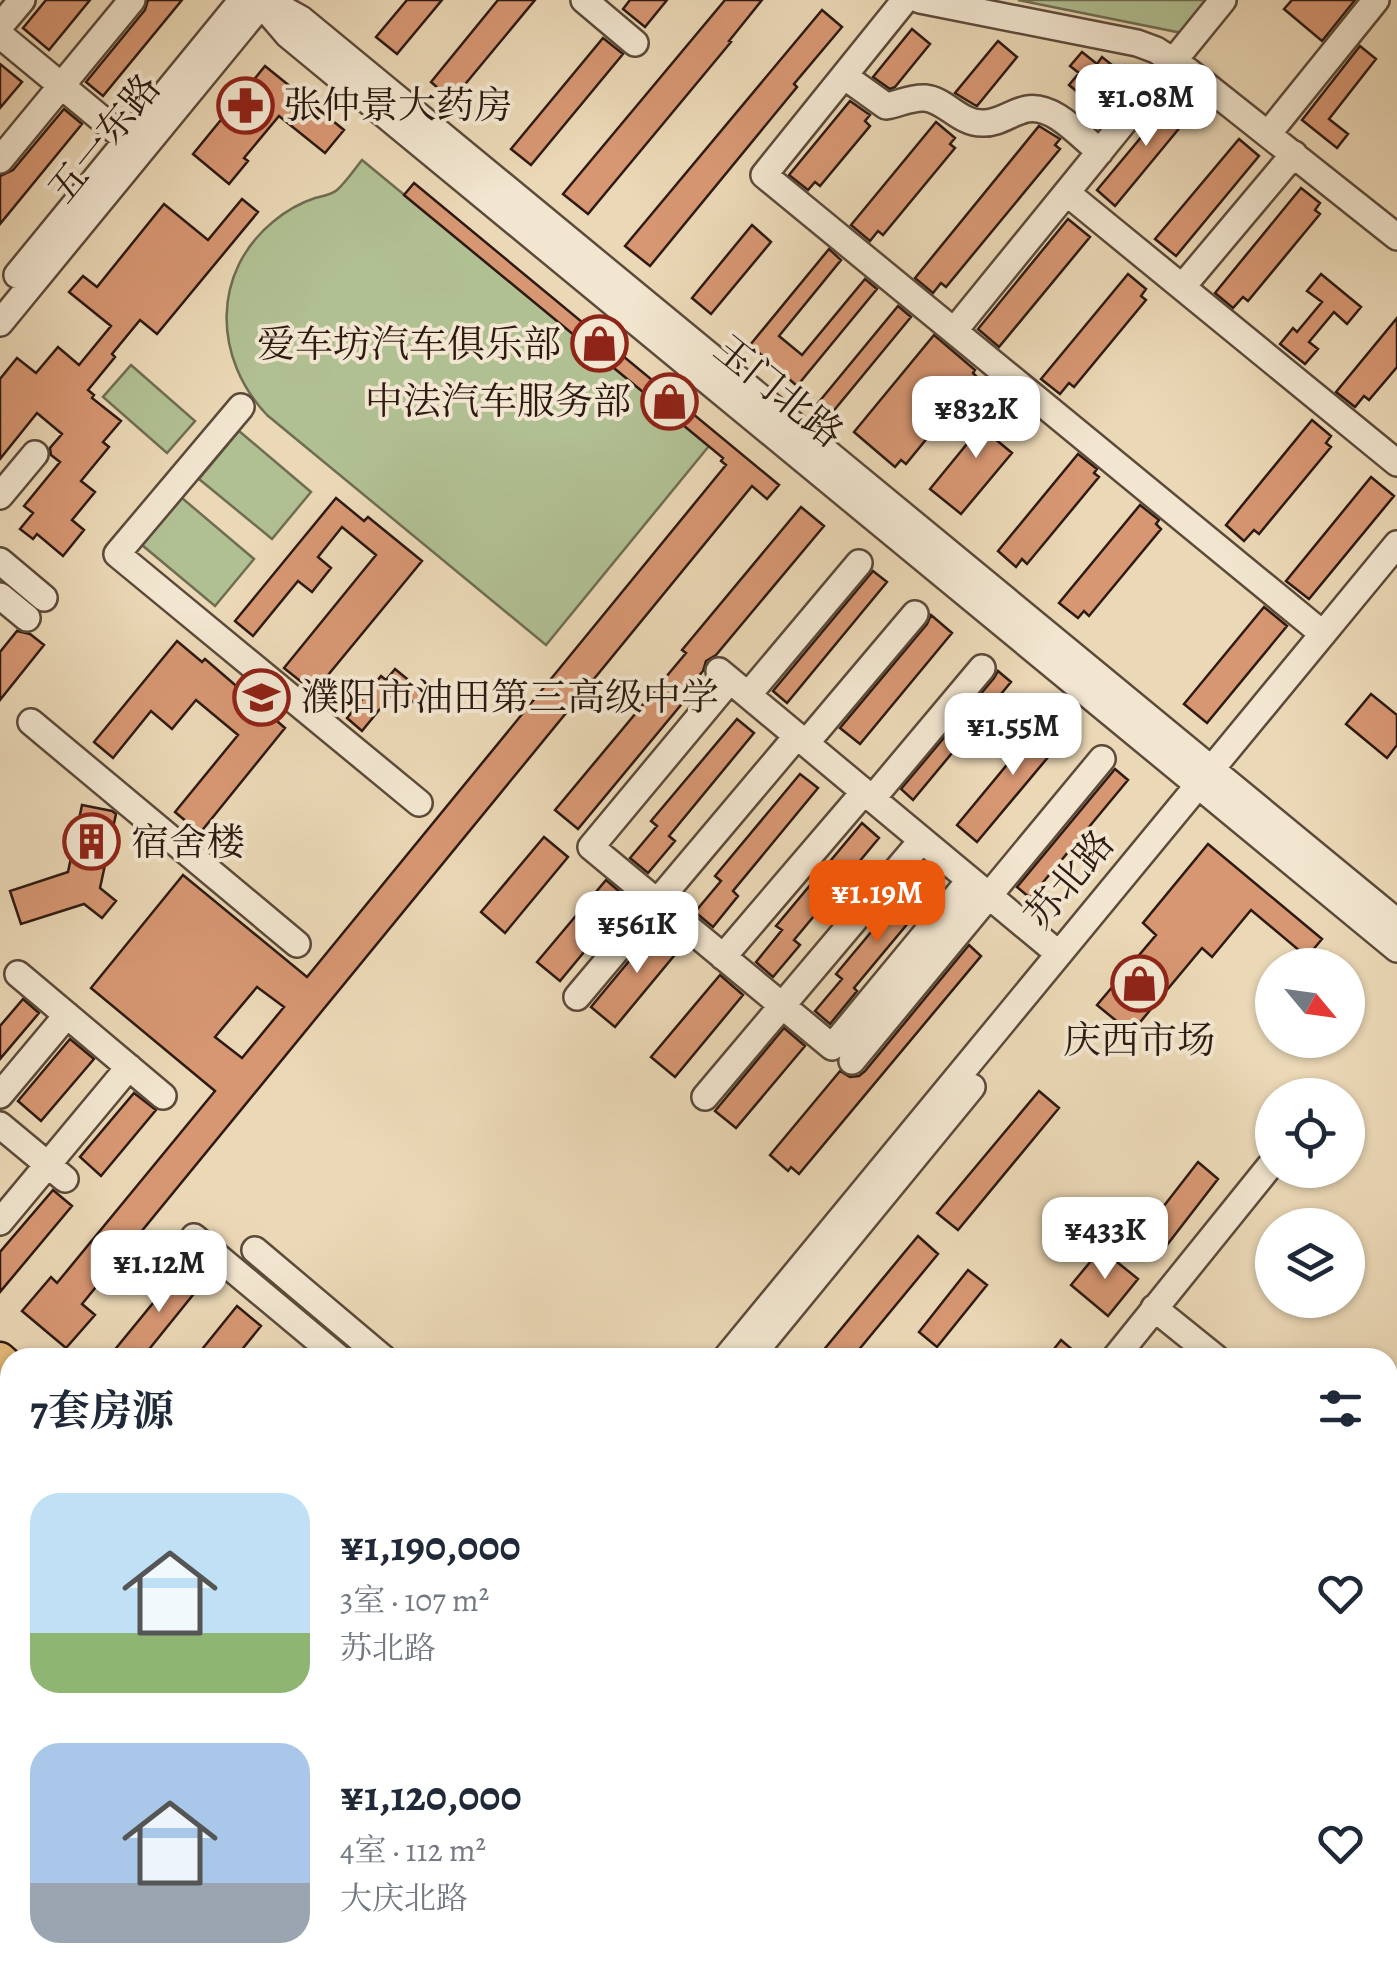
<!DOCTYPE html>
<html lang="zh">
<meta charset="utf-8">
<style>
body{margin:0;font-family:Alegreya,"Noto Serif SC",serif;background:#f6f6f7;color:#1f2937;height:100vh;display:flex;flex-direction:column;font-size:38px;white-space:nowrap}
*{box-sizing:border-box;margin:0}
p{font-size:32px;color:#747a83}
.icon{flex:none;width:55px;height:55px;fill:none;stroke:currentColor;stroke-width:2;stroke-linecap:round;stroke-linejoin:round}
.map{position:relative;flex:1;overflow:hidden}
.drawer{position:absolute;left:0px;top:1348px;width:1398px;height:642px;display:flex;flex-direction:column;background:#fff;border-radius:30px 30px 0 0;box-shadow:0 2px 8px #0004}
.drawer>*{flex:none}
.needle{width:65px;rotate:119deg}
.buttons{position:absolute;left:1255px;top:948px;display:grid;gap:20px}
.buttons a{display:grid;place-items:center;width:110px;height:110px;border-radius:50%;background:#fff;box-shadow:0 2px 8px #0004;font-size:50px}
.price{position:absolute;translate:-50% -85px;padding:0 22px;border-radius:20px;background:#fff;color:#222;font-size:32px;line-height:65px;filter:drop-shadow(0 2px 5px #0008)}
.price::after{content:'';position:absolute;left:50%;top:60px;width:30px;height:22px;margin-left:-15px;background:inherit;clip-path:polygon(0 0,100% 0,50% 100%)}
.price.active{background:#ea580c;color:#fff}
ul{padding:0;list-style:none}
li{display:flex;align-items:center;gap:30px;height:250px;padding:0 30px}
li span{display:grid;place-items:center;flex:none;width:280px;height:200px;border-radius:30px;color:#555}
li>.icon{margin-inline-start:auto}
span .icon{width:120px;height:120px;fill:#fffc;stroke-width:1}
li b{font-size:42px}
h2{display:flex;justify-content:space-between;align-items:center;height:120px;padding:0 30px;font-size:42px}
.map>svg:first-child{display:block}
.green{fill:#b1c093;stroke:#6f6d52;stroke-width:2.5}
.building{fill:#d79773;stroke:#2d1a11;stroke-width:2.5;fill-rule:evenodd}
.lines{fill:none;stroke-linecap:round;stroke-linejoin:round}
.minor-casing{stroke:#5c4a3a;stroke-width:30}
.major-casing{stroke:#2d1a11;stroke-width:35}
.path{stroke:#2d1a11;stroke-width:4;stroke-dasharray:8 5;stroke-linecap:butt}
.minor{stroke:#f2e6d0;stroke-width:25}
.major{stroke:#e6bc7b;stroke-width:30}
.labels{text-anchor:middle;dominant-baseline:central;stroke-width:8;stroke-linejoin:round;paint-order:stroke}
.poi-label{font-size:38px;fill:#2d1a11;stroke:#f2e6d0;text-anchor:start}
.street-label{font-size:38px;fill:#2d1a11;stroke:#f2e6d0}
</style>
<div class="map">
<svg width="1397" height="1988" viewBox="0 0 1397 1988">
<rect width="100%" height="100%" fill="#ebd8b6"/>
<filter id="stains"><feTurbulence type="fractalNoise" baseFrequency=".002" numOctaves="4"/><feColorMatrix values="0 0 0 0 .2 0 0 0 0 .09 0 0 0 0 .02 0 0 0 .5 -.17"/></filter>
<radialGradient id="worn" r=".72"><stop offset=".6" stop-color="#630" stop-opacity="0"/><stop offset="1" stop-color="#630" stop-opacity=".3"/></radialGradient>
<path class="green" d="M1018,0h190l-26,33z
M362,160l347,286 -163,199 -279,-230c-54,-57 -56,-143 7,-194 12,-10 26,-18 41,-23 7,-2 16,-3 22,-8 9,-8 17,-20 25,-30z
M131,365l64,56 -28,32 -64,-56z
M239,431l72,61 -39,47 -73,-60z
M182,498l72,61 -39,47 -73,-61z"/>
<path class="building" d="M46,0h44l-41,50 -26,-22z
M148,0h34l-79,96 -17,-14 59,-72z
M407,0h35l-45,54 -21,-17z
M498,0h37l-83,100 -21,-18z
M630,0h37l-22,27 -22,-18z
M725,0h37l-33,41 2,1 -143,172 -25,-20z
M1292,0h63l-33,41 -38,-32z
M822,10l20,17 -48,57 3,3 -147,179 -25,-20z
M912,29l18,15 -35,43 -5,2 -17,-12z
M603,38l20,16 -92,111 -20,-16z
M998,41l19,16 -40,49 -4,-2 -18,-11z
M1360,46l16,13 -47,60 19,15 -11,14 -35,-28z
M1082,52l15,12 5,-7 16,13 -14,16 -4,-4 -14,17 -17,-14 10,-12 -9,-7z
M0,64l22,18 -22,26z
M265,66l79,64 -19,23 -46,-37 -35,42 4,3 -19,23 -36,-30z
M1178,93l18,15 -81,98 -18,-16z
M850,101l20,14 -5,6 5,5 -50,60 -5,-4 -7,8 -19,-15z
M64,109l18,15 -82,100v-48l13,-6z
M936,122l19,16 -5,6 5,4 -72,87 -5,-4 -8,10 -19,-16z
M1039,126l21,13 -5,6 5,4 -114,138 -5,-4 -8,10 -18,-15z
M1239,139l20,17 -83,100 -21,-17z
M414,183l365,302 -12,14 -15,-13 -670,818 13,11 -29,33 -44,-37 29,-34 6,6 158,-192 -124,-103 92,-113 124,102 419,-512 -5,-4 2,-3 -319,-263zM257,987l27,20 -42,51 -27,-21z
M1301,188l19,15 -5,7 5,4 -72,87 -5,-4 -10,11 -18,-15z
M242,199l16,13 -101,122 -17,-14 -28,34 3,3 -27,33 6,5 -2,3 29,23 -18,21 6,5 -28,34 14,11 -23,28 12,10 -21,26 -26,-22 -4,5 -13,-10 13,-16 -9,-7 36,-44 -9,-7 -1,-7 12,-14 -25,-21 -37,46v-80l17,-21 19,15 22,-26 21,18 32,-39 -42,-34 14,-16 14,11 67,-83 44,36z
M1068,219l22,18 -91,110 -21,-18z
M752,225l19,17 -60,72 -19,-16z
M829,249l12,11 -62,76 23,19 63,-76 12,10 -80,97 -47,-41z
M1128,274l18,15 -5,7 5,4 -72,87 -5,-4 -9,11 -19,-15z
M1321,274l40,33 -14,17 -13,-12 -25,30 9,7 -13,15 -25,-20 13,-16 4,4 25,-30 -15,-11z
M898,306l13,11 -80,97 -13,-11z
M1397,318v49l-28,33 -5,-4 -9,11 -19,-15z
M934,335l41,35 -2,3 4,4 -71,87 -5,-4 -6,7 -41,-35z
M1007,395l13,11 -26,32 18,15 -51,61 -31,-25z
M1312,420l19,16 -5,7 5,4 -72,87 -5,-4 -10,11 -18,-16z
M1078,454l19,15 -3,4 5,4 -72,87 -5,-5 -6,8 -18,-16z
M1371,477l23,19 -85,103 -23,-18z
M336,498l28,23 4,-4 54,44 -108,131 -30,-24 92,-113 -34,-28 -24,30 13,11 -19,24 -14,-11 -45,55 -18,-15z
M1140,505l19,15 -3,4 5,5 -72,87 -5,-5 -6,7 -19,-15z
M801,507l23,19 -108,129 -10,6 -3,10 -12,14 4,3 -117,141 -23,-19 131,-157 -4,-3z
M873,571l14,11 -100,121 -14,-12z
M1264,607l23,19 -80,97 -23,-19z
M931,615l21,18 -92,111 -20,-16 87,-104z
M17,631l13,3 14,11 -44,55v-48z
M177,641l25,21 3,-3 80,69 -85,105 -25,-21 63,-77 -42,-35 -24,29 -21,-18 -38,47 -19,-16z
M395,669l34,28 -9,11 -23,-20 -35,43 -15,-13 34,-42 5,4z
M998,671l13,11 -98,118 -12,-11 93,-111z
M1371,694l26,21v30l-10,13 -41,-34z
M1049,714l21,17 -93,111 -20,-17z
M737,719l17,14 -85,103 6,5 -27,32 -18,-15 27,-32 -6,-5z
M1115,769l13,11 -98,118 -13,-11z
M800,774l18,14 -85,103 5,5 -25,31 -18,-15 26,-31 -6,-5z
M82,805l30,6 4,3 -16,74 16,13 -14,17 -18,-14 -63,20 -11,-33 58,-19z
M862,823l17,15 -85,102 6,5 -27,32 -17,-15 26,-32 -6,-4z
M544,837l24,20 -63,76 -24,-21z
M1208,844l114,95 -15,18 -56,-47 -39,47 -10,-9 -71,85 -34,-28 59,-70 -13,-12z
M922,871l17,15 -85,102 3,3 -27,33 -15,-13 27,-32 -6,-5z
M606,880l22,19 -68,82 -23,-19z
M659,925l24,20 -68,82 -24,-20z
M969,945l12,11 -182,218 -8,-7 -3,4 -18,-16 70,-84 10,6 9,-1 6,-5z
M720,975l23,20 -68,82 -24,-20z
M23,999l16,14 -39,46v-33z
M784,1028l21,18 -69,82 -21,-17z
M70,1039l24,20 -53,62 -23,-20z
M1039,1091l20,17 -101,122 -21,-17z
M134,1093l22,17 -55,66 -21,-19z
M1198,1162l20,17 -58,75 -21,-16z
M53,1190l19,16 -72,86v-40z
M918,1236l20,18 -86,104h-35z
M1101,1249l37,30 -30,37 -37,-31z
M185,1264l20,16 -63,78h-34z
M968,1270l19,15 -50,62 -18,-15z
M237,1306l24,20 -26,32h-40z
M1061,1340l21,18h-35z"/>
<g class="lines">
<defs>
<path id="minor" d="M258,0l30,35 1109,914
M267,0l34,19 1096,903
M584,0l51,43
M905,0l-141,175 559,459
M920,0l217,43 19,7 32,21 209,166
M0,26l22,-26
M0,35l127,105
M844,76l42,30c13,-2 25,-9 39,-8 21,2 34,25 57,25 17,1 29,-11 45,-14 27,-5 54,28 73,43
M1268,134l108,-134
M0,160l132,-160
M1067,193l330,270
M17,275l225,-275
M1183,286l111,-132
M0,323l265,-323
M954,331l269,-331
M241,407l-124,147 302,249
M0,496l35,-42
M0,561l44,37
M0,596l27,22
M719,671l340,283
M730,680l-139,167 241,200 138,-167
M748,695l111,-132
M31,722l266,222
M806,743l109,-129
M872,799l110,-131
M723,957l141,-165
M18,974l145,122
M577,997l220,-261
M852,1061l250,-302
M0,1095l67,-80
M705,1097l217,-257
M0,1125l65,54
M0,1222l129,-155
M194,1237l145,121
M255,1250l128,108
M1154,1308l62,50
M726,1358l671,-814
M750,1358l222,-271
M1115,1358l154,-191
M1388,1495l9,7
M0,1634l10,7
M1388,1885l9,8
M1388,1959l9,-12
M0,1967l10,-13
M257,1980l10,8
M434,1980l10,8
M1081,1980l3,8
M1148,1980l10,8
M64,1988l7,-8
M341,1988l6,-8
M395,1988l6,-8
M1030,1988l4,-8
M1364,1988l6,-8"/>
<path id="major" d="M0,1358l10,9
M0,1413l10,9
M706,1980l10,8
M768,1980l10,8
M203,1988l6,-8
M233,1988l7,-8"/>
</defs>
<use href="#minor" class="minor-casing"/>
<use href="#major" class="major-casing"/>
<path class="path" d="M0,1445l10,8
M664,1980l10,8
M802,1980l10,8"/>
<use href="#minor" class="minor"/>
<use href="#major" class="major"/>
</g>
<defs>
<symbol id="pharmacy-ring" viewBox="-11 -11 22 22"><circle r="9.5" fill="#f2e6d0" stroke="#8f2418" stroke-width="1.5"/><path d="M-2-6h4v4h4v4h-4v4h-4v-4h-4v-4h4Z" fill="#8f2418"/></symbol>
<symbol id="shop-ring" viewBox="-11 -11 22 22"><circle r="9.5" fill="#f2e6d0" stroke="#8f2418" stroke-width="1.5"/><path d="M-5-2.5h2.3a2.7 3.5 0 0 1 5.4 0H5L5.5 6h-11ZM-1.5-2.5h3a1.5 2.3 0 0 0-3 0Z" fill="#8f2418"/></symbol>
<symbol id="school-ring" viewBox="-11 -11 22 22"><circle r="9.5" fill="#f2e6d0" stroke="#8f2418" stroke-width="1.5"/><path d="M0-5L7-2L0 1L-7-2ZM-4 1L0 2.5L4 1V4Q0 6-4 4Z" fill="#8f2418"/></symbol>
<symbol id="building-ring" viewBox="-11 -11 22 22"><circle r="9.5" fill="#f2e6d0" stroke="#8f2418" stroke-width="1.5"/><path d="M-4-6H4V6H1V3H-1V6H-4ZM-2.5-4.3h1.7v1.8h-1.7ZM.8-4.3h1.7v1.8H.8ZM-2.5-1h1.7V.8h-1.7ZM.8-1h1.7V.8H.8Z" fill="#8f2418"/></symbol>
</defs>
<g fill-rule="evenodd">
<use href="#pharmacy-ring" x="214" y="74" width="63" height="63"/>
<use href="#shop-ring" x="568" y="312" width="63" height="63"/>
<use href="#shop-ring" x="638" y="370" width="63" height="63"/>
<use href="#school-ring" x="230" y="666" width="63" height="63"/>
<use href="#building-ring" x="60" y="810" width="63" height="63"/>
<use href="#shop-ring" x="1108" y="952" width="63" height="63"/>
</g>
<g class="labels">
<g class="poi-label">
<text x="284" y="105">张仲景大药房</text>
<text x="561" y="344" text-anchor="end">爱车坊汽车俱乐部</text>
<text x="631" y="401" text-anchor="end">中法汽车服务部</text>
<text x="301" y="697">濮阳市油田第三高级中学</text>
<text x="131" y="842">宿舍楼</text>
<text x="1139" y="1040" text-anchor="middle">庆西市场</text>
</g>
<g class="street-label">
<text transform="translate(104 138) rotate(-51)">五一东路</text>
<text transform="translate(779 391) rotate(39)">玉门北路</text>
<text transform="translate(1069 879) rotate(-50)">苏北路</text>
</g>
</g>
<rect width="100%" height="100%" filter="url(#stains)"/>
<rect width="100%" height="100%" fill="url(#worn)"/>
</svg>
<div class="buttons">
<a><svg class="needle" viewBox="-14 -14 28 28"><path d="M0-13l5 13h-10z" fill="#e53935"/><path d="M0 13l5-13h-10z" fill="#747a83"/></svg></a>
<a><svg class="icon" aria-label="locate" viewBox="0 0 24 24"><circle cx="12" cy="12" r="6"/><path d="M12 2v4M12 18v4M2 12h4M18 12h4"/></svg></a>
<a><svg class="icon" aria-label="layers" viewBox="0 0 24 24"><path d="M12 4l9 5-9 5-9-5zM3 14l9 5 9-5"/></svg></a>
</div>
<b class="price" style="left:1146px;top:149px">¥1.08M</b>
<b class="price" style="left:976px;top:461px">¥832K</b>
<b class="price" style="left:1013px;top:778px">¥1.55M</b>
<b class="price active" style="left:877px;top:945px">¥1.19M</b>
<b class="price" style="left:637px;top:976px">¥561K</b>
<b class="price" style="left:1105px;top:1282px">¥433K</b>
<b class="price" style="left:159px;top:1315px">¥1.12M</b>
<section class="drawer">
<h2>7套房源<svg class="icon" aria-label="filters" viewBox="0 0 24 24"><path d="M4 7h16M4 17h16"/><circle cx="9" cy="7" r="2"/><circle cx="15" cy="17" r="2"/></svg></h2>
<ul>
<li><span style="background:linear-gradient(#bfe0f5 70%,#8fb573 0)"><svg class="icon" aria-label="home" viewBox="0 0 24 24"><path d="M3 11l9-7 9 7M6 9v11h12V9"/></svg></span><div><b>¥1,190,000</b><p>3室 · 107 m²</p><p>苏北路</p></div><svg class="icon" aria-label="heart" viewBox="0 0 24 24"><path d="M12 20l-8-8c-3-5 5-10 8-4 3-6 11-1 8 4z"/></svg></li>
<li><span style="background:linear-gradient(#a9c7e8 70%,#9aa5b1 0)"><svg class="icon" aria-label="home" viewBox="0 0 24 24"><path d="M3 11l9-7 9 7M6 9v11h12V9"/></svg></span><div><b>¥1,120,000</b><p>4室 · 112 m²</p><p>大庆北路</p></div><svg class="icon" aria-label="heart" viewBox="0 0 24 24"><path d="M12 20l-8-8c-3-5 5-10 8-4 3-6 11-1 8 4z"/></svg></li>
</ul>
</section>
</div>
